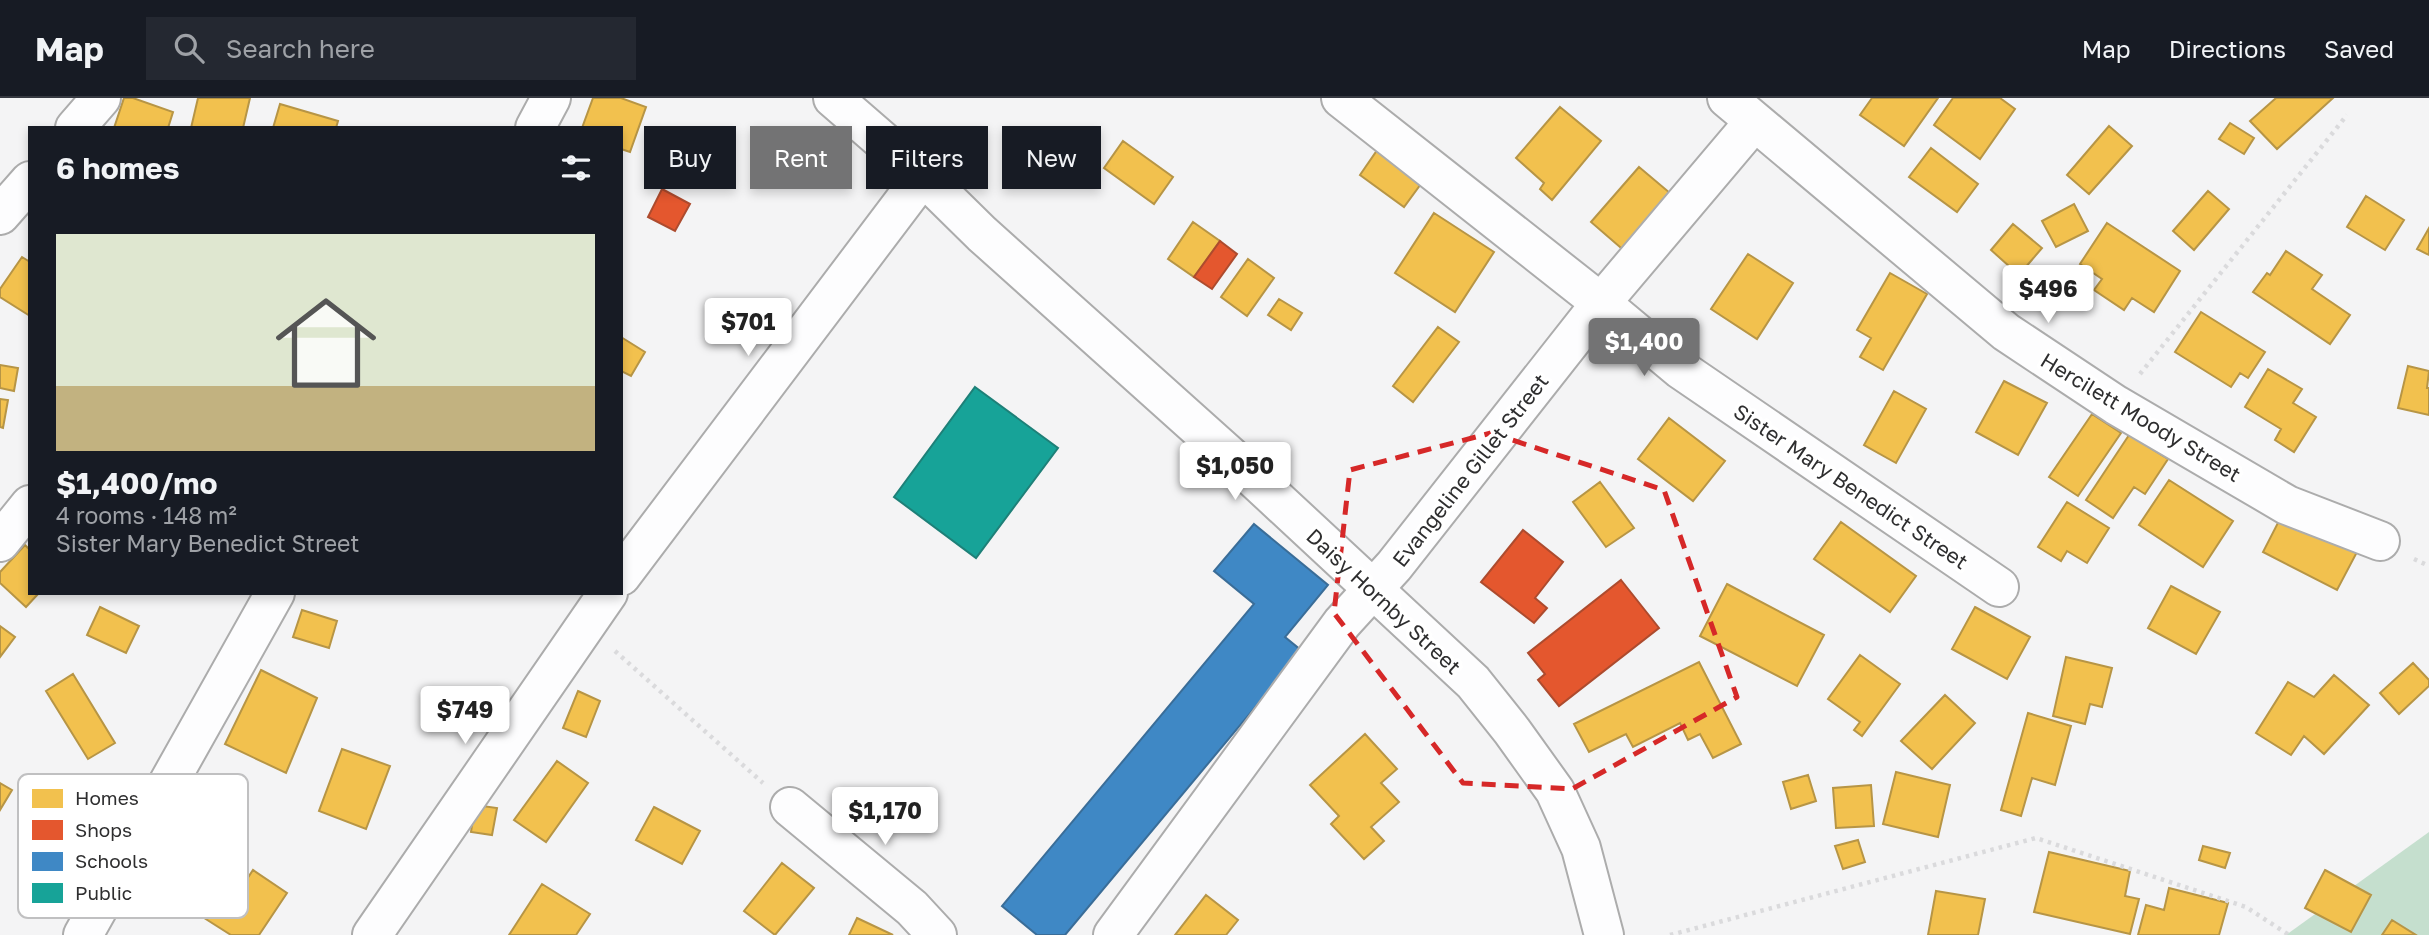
<!DOCTYPE html>
<meta charset="utf-8">
<style>
body{margin:0;font-family:"Golos Text",sans-serif;background:#242831;color:#f1f3f6;height:100vh;display:flex;flex-direction:column;font-size:26px;white-space:nowrap}
*{box-sizing:border-box;margin:0}
p{font-size:23px;color:#9ea1a6}
.icon{flex:none;width:38px;height:38px;fill:none;stroke:currentColor;stroke-width:2;stroke-linecap:round;stroke-linejoin:round}
.map{position:relative;flex:1;overflow:hidden}
.side{position:absolute;left:28px;top:28px;width:595px;height:469px;display:flex;flex-direction:column;background:#171b24;border-radius:0px;box-shadow:0 4px 10px #0003}
.side>*{flex:none}
.guide{position:absolute;left:644px;top:28px;width:665px;height:63px;display:flex;gap:14px}
.price{position:absolute;translate:-50% -60px;padding:0 16px;border-radius:7px;background:#fff;color:#222;font-size:23px;line-height:46px;filter:drop-shadow(0 2px 4px #0008)}
.price::after{content:'';position:absolute;left:50%;top:42px;width:21px;height:16px;margin-left:-10px;background:inherit;clip-path:polygon(0 0,100% 0,50% 100%)}
.price.active{background:#737374;color:#fff}
ul{padding:0;list-style:none}
li{display:grid;align-content:center;gap:14px;height:371px;padding:0 28px}
li span{display:grid;place-items:center;height:217px;border-radius:0px;color:#555}
li>.icon{margin-inline-start:auto}
span .icon{width:126px;height:126px;fill:#fffc;stroke-width:1}
li b{font-size:30px}
h2{display:flex;justify-content:space-between;align-items:center;height:84px;padding:0 28px;font-size:30px}
.chip{padding:0 24px;border-radius:0px;background:#171b24;box-shadow:0 4px 10px #0003;font-size:24px;line-height:63px}
.chip.active{background:#737374;color:#fff}
header{display:flex;align-items:center;gap:42px;box-sizing:border-box;height:98px;padding:0 35px;background:#171b24;border-bottom:2px solid #363941}
header strong{font-size:33px}
nav{display:flex;gap:38px;margin-inline-start:auto;font-size:24px}
.search{width:490px;height:63px;background:#242831;display:flex;align-items:center;gap:18px;box-sizing:border-box;padding:0 24px;border-radius:0px;color:#9ea1a6;font-size:26px}
.map>svg:first-child{display:block}
.green{fill:#c5dfce}
.homes{fill:#f2c14e;stroke:#b79545;stroke-width:2}
.shops{fill:#e4572e;stroke:#ad4b2e;stroke-width:2}
.schools{fill:#3f88c5;stroke:#3a6d98;stroke-width:2}
.public{fill:#17a398;stroke:#1e8078;stroke-width:2}
.lines{fill:none;stroke-linecap:round;stroke-linejoin:round}
.street-casing{stroke:#acacac;stroke-width:42}
.secondary-casing{stroke:#acacac;stroke-width:42}
.path{stroke:#dadadc;stroke-width:4.5;stroke-dasharray:3.5 5;stroke-linecap:butt}
.street{stroke:#fdfdfe;stroke-width:38}
.secondary{stroke:#fdfdfe;stroke-width:38}
.marked{fill:none;stroke:#d62828;stroke-width:5;stroke-dasharray:14 9;stroke-linejoin:round}
.labels{text-anchor:middle;dominant-baseline:central;stroke-width:7;stroke-linejoin:round;paint-order:stroke}
.street-label{font-size:21px;fill:#2e2e2f;stroke:#fff}
.key{fill:#fff;stroke:#c0c0c1;stroke-width:2}
.key-label{font-size:19px;fill:#2e2e2f}
</style>
<header>
<strong>Map</strong>
<div class="search"><svg class="icon" aria-label="search" viewBox="0 0 24 24"><circle cx="10" cy="10" r="6"/><path d="M15 15l6 6"/></svg>Search here</div>
<nav><a>Map</a><a>Directions</a><a>Saved</a></nav>
</header>
<div class="map">
<svg width="2429" height="837" viewBox="0 0 2429 837">
<rect width="100%" height="100%" fill="#f4f4f5"/>
<path class="green" d="M2429,734v103h-143z"/>
<path class="homes" d="M124,0h9l40,14 -5,16h-54z
M198,0h52l-7,30h-52z
M593,0h28l25,9 -16,45 -9,-3v-21h-39z
M1872,0h66l-34,48 -44,-31z
M1953,0h47l15,11 -35,50 -46,-34z
M2276,0h57l-56,51 -27,-28z
M280,6l58,17 -2,7h-63z
M1560,9l41,34 -49,59 -12,-11 4,-6 -28,-25z
M2230,25l24,15 -10,16 -25,-15z
M2109,28l23,20 -43,48 -22,-19z
M1123,43l50,36 -19,27 -50,-36z
M1380,48l46,31 -22,30 -44,-32z
M1931,50l47,36 -21,28 -48,-35z
M1639,69l44,37 -48,56 -44,-38z
M2208,93l21,18 -35,41 -21,-19z
M2366,98l38,24 -19,30 -38,-23z
M2074,106l14,27 -32,16 -14,-26z
M1434,115l60,39 -39,60 -60,-39z
M1193,124l27,19 -26,36 -26,-18z
M2107,125l73,48 -26,41 -22,-14 -8,12 -30,-20 8,-11 -22,-15z
M2013,126l29,24 -23,27 -28,-25z
M2429,130v27l-12,-6z
M2286,153l36,24 -10,14 38,26 -20,29 -77,-52 14,-19 3,2z
M1748,156l45,29 -36,56 -46,-30z
M22,159l8,5v54l-30,-19v-8z
M1248,161l26,19 -27,38 -26,-19z
M1890,175l37,21 -44,76 -23,-13 11,-19 -14,-8z
M1279,201l23,14 -11,17 -23,-15z
M2201,214l64,40 -17,26 -8,-5 -9,14 -56,-35z
M1438,229l21,15 -46,60 -20,-16z
M621,239l24,15 -14,24 -10,-5z
M0,267l18,3 -4,23 -14,-3z
M2408,268l21,5 -2,17h2v27l-31,-7z
M2268,271l34,20 -9,14 23,14 -22,35 -19,-12 6,-11 -36,-22z
M2004,283l43,22 -29,52 -42,-23z
M1894,293l32,18 -30,54 -32,-18z
M0,301l8,1 -5,28 -3,-1z
M2092,316l29,19 -43,63 -29,-19z
M1669,320l56,43 -32,40 -55,-42z
M2129,337l39,24 -23,35 -11,-7 -21,31 -27,-18z
M2169,382l64,41 -30,46 -64,-42z
M1600,384l34,46 -28,19 -33,-45z
M2067,404l42,26 -22,35 -20,-12 -6,10 -23,-14z
M2283,415l74,39 -20,38 -74,-38z
M1841,424l75,54 -26,36 -76,-53z
M25,447l5,5v43h9l-13,14 -26,-24v-11z
M1727,486l97,51 -27,51 -97,-50z
M2171,488l49,26 -24,42 -48,-26z
M100,509l39,19 -13,27 -39,-18z
M1975,509l55,30 -23,42 -55,-30z
M302,512l35,11 -8,27 -36,-11z
M0,528l15,11 -15,20z
M1860,557l40,29 -38,52 -8,-6 6,-8 -32,-23z
M2066,559l46,11 -10,39 -12,-3 -5,20 -32,-8z
M1699,564l42,82 -28,14 -13,-24 -12,6 -8,-17 -47,24 -7,-13 -37,18 -15,-28z
M2413,565l16,17v6l-30,28 -19,-21z
M261,572l56,28 -31,75 -61,-29z
M73,576l42,69 -27,16 -42,-68z
M2334,577l35,30 -45,49 -20,-18 -13,19 -35,-22 32,-51 26,15z
M578,593l22,10 -14,36 -23,-9z
M1945,597l30,28 -43,46 -31,-28z
M2028,615l43,13 -16,59 -23,-7 -11,38 -20,-6z
M1365,636l32,35 -16,14 18,19 -28,25 13,14 -20,18 -33,-35 8,-8 -29,-31z
M342,651l48,17 -24,63 -47,-18z
M557,663l31,22 -42,59 -32,-22z
M1896,674l54,13 -12,52 -55,-13z
M1808,677l8,26 -25,8 -8,-27z
M0,685l12,7 -12,20z
M1871,687l3,41 -38,2 -3,-40z
M475,707l22,3 -5,27 -21,-3z
M654,709l46,24 -18,33 -46,-24z
M1858,742l7,22 -22,7 -8,-23z
M2203,748l27,7 -5,15 -26,-8z
M2049,754l81,19 -5,25 14,3 -9,35 -96,-22z
M782,765l32,25 -39,47 -31,-24z
M216,769l27,18 10,-15 34,23 -28,42h-28l-41,-26z
M2325,772l46,25 -20,37 -46,-24z
M542,786l48,30 -14,21h-67z
M2169,790l59,15 -9,32h-81l8,-30 18,5z
M1936,793l49,8 -7,36h-50z
M1206,797l32,25 -12,15h-51z
M857,820l36,17h-44z
M2392,822l24,15h-34z"/>
<path class="shops" d="M662,91l28,15 -15,27 -27,-14z
M1220,143l17,13 -25,35 -18,-12z
M1523,432l40,32 -28,36 12,10 -13,15 -53,-41z
M1621,482l38,48 -100,78 -21,-26 7,-6 -17,-21z"/>
<path class="schools" d="M1254,426l74,61 -43,52 17,14 -237,284h-28l-35,-29 252,-302 -40,-33z"/>
<path class="public" d="M975,289l83,61 -82,110 -82,-61z"/>
<g class="lines">
<defs>
<path id="street" d="M1341,0l260,205 79,66 319,218
M1727,0l279,234 110,73 171,100 93,36
M75,30l26,-30
M535,30l16,-30
M0,117l30,-34
M0,444l30,-37
M621,478l302,-400
M790,709l122,101 25,27
M83,837l192,-342
M372,837l236,-342
M1113,837l229,-312 52,-57 207,-263 153,-181"/>
<path id="secondary" d="M833,0l90,78 59,58 251,225 240,223 39,49 43,60 26,57 23,87"/>
</defs>
<use href="#street" class="street-casing"/>
<use href="#secondary" class="secondary-casing"/>
<path class="path" d="M2140,276l207,-259
M2414,461l15,7
M615,553l148,132
M1670,837l366,-97 210,69 43,28"/>
<use href="#street" class="street"/>
<use href="#secondary" class="secondary"/>
</g>
<path class="marked" d="M1491,335l173,57 73,207 -165,92 -109,-6 -129,-170 16,-143z"/>
<g class="labels">
<g class="street-label">
<text transform="translate(2141 319) rotate(31)">Hercilett Moody Street</text>
<text transform="translate(1470 372) rotate(-52)">Evangeline Gillet Street</text>
<text transform="translate(1851 388) rotate(34)">Sister Mary Benedict Street</text>
<text transform="translate(1384 503) rotate(43)">Daisy Hornby Street</text>
</g>
</g>
<rect x="18" y="676" width="230" height="144" rx="10" class="key"/>
<rect x="32" y="691" width="31" height="19" fill="#f2c14e"/>
<rect x="32" y="722" width="31" height="20" fill="#e4572e"/>
<rect x="32" y="754" width="31" height="19" fill="#3f88c5"/>
<rect x="32" y="785" width="31" height="20" fill="#17a398"/>
<g class="key-label">
<text x="75" y="707">Homes</text>
<text x="75" y="739">Shops</text>
<text x="75" y="770">Schools</text>
<text x="75" y="802">Public</text>
</g>
</svg>
<b class="price" style="left:2048px;top:227px">$496</b>
<b class="price" style="left:748px;top:260px">$701</b>
<b class="price active" style="left:1644px;top:280px">$1,400</b>
<b class="price" style="left:1235px;top:404px">$1,050</b>
<b class="price" style="left:465px;top:648px">$749</b>
<b class="price" style="left:885px;top:749px">$1,170</b>
<div class="guide">
<a class="chip">Buy</a>
<a class="chip active">Rent</a>
<a class="chip">Filters</a>
<a class="chip">New</a>
</div>
<section class="side">
<h2>6 homes<svg class="icon" aria-label="filters" viewBox="0 0 24 24"><path d="M4 7h16M4 17h16"/><circle cx="9" cy="7" r="2"/><circle cx="15" cy="17" r="2"/></svg></h2>
<ul>
<li><span style="background:linear-gradient(#dfe7d0 70%,#c2b280 0)"><svg class="icon" aria-label="home" viewBox="0 0 24 24"><path d="M3 11l9-7 9 7M6 9v11h12V9"/></svg></span><div><b>$1,400/mo</b><p>4 rooms · 148 m²</p><p>Sister Mary Benedict Street</p></div></li>
</ul>
</section>
</div>
